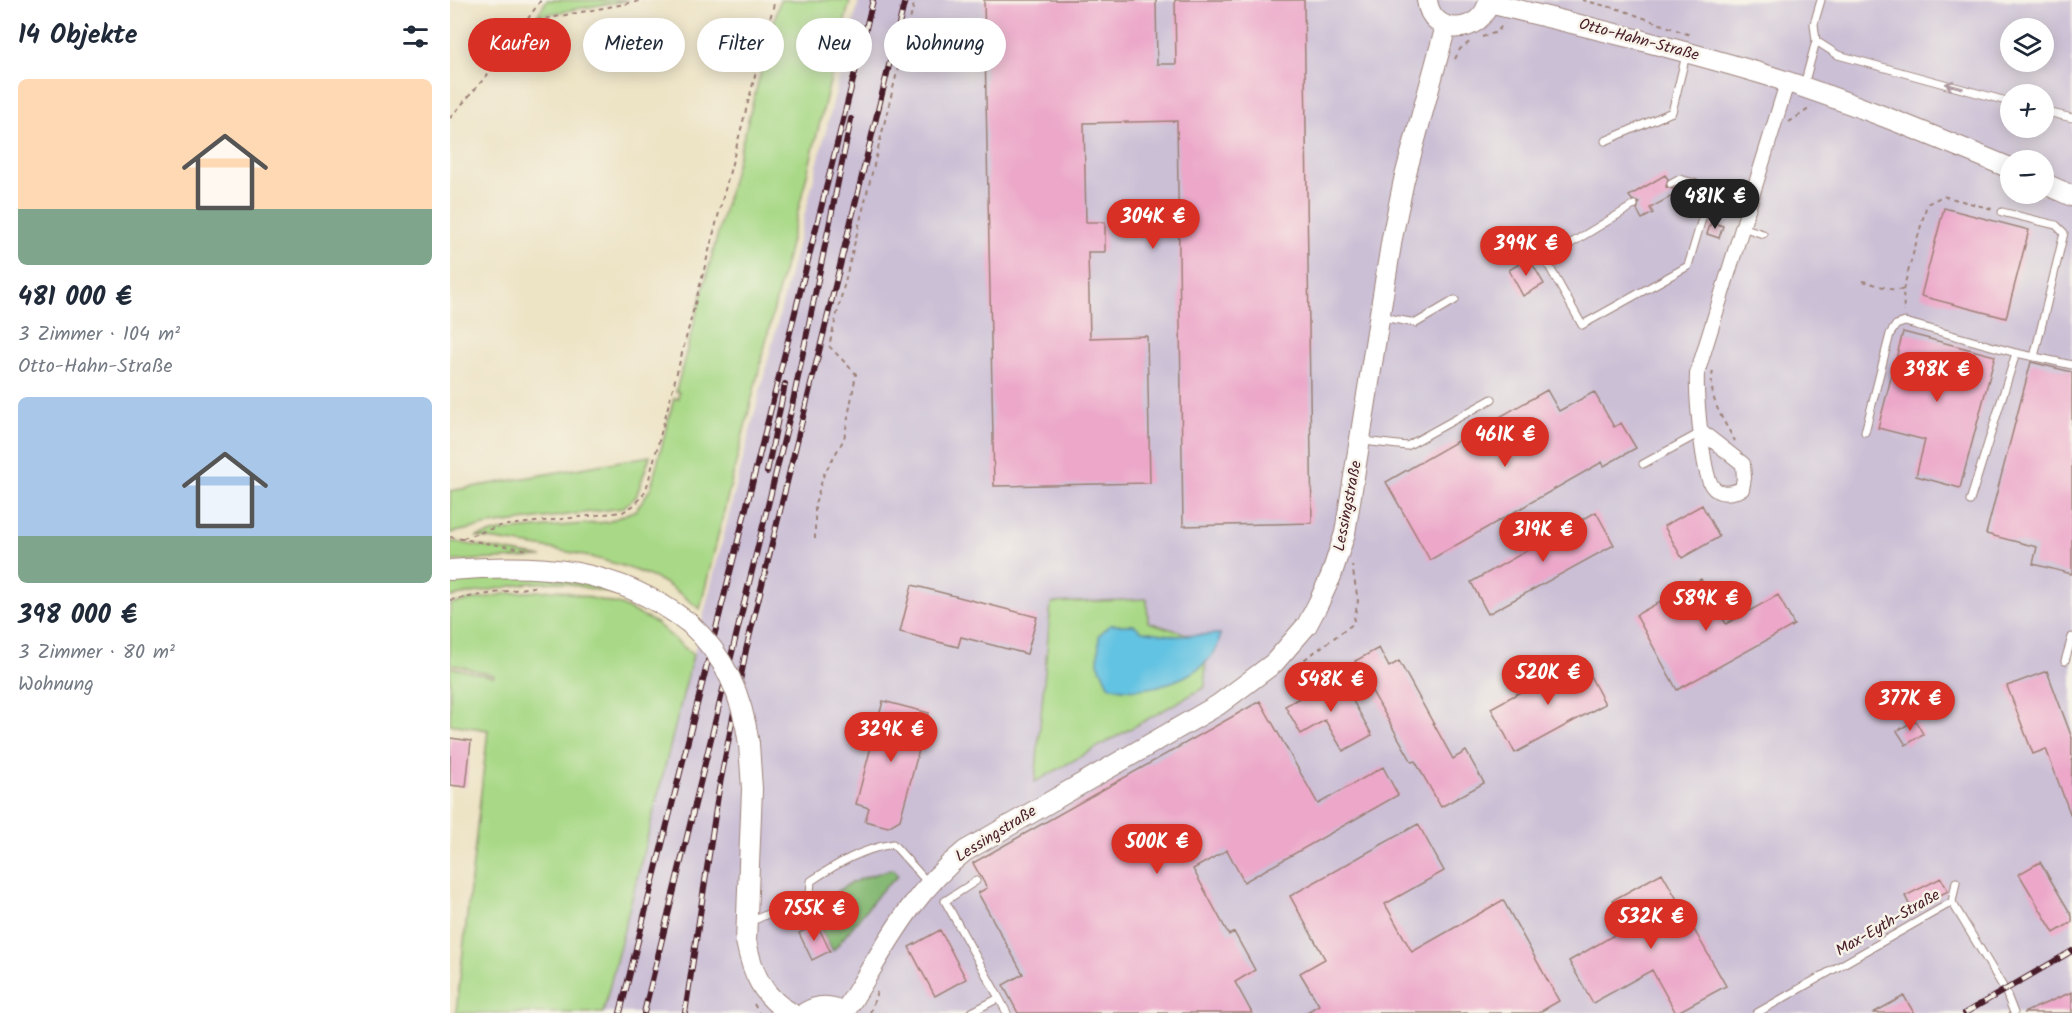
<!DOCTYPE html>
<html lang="de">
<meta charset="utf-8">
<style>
body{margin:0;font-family:Kalam,sans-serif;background:#f6f6f7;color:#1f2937;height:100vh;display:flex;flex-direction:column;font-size:22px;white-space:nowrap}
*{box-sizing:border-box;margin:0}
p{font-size:20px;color:#747a83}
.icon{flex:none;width:33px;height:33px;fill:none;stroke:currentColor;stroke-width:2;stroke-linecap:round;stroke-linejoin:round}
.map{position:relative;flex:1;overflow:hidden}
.panel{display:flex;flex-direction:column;background:#fff;width:450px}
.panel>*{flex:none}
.guide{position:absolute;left:18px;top:18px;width:570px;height:54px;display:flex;gap:12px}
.fabs{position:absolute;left:1550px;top:18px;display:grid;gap:12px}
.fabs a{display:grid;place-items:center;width:54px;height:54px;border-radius:50%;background:#fff;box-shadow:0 3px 15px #0003;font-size:30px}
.price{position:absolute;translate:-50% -51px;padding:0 14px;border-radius:21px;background:#d93025;color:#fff;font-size:20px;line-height:39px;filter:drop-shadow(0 2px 3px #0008)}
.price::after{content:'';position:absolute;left:50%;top:36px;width:18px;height:14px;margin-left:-9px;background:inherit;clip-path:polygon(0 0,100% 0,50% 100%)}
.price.current{background:#222;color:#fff}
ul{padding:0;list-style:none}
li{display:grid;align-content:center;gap:12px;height:318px;padding:0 18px}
li span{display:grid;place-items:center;height:186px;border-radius:9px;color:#555}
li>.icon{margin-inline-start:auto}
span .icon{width:108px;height:108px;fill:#fffc;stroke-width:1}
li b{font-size:26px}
h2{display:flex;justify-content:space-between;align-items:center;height:72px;padding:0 18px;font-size:26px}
.chip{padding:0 21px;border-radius:27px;background:#fff;box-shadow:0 3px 15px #0003;font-size:21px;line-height:54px}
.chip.current{background:#d93025;color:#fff}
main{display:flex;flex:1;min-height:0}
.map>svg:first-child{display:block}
.industrial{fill:#cbbfd5;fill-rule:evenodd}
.green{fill:#a9d987;stroke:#7a7c59;stroke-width:1.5}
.forest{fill:#86b974;stroke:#686c50;stroke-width:1.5}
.water{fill:#64c3e2;stroke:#577186;stroke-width:1.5}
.building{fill:#eca7c9}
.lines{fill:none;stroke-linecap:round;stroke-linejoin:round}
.lane-casing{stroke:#9c8178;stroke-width:9}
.street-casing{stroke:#9c8178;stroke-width:16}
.secondary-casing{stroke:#9c8178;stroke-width:22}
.path{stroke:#9c8178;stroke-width:2;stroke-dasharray:4.5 4.5;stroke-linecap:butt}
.lane{stroke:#fff;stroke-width:7}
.street{stroke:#fff;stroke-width:14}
.secondary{stroke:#fff;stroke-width:20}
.rail-casing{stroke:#4a1f2b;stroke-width:6}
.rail{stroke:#f7f3e8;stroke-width:4;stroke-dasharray:11;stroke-linecap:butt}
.secondary-bridge-casing{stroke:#9c8178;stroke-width:22;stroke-linecap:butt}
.secondary-bridge{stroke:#fff;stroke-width:20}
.oneway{stroke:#ae9aa0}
.labels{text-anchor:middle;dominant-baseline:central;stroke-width:5;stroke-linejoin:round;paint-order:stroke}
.street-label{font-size:16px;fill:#4a1f2b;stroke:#f7f3e8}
</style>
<main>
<section class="panel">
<h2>14 Objekte<svg class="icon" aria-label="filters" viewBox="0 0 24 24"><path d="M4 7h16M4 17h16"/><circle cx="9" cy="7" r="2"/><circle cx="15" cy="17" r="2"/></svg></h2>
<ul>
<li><span style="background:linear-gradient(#ffd9b3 70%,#7fa58c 0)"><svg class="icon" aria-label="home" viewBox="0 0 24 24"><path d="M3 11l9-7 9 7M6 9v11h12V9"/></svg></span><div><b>481 000 €</b><p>3 Zimmer · 104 m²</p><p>Otto-Hahn-Straße</p></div></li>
<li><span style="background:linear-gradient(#a9c7e8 75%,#7fa58c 0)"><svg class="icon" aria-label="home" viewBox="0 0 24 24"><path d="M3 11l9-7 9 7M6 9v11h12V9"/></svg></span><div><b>398 000 €</b><p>3 Zimmer · 80 m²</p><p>Wohnung</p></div></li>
</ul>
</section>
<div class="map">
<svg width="1622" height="1013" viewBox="0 0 1622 1013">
<rect width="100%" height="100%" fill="#f7f3e8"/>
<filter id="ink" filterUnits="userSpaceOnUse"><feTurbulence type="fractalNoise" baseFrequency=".0167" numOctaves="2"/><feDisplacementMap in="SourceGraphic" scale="12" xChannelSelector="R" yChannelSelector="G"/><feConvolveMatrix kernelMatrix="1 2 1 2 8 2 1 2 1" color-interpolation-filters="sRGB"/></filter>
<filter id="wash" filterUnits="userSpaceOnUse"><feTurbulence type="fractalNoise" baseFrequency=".008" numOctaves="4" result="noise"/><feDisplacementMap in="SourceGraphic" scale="24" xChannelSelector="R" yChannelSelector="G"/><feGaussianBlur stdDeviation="1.35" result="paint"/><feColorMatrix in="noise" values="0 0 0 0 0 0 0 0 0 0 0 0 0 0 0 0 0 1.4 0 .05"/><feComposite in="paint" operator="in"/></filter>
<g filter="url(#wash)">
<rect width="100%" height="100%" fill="#ede3c5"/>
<path class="industrial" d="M409,0h1213v1013h-1469zM448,24l-13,74 -52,207 51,-208zM1560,28h33v34h-33zM1560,94h33v34h-33zM1560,160h33v34h-33z"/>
<path class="green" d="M97,0h82l-92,16z
M330,0h70l-150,609c-13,-10 -27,-22 -41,-29 -58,-27 -122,-33 -183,-43l24,-6 108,-9 28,-12 15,-22 23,-90 4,1 1,-7 -3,-1z
M200,456l-14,41 -14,11 -133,17 -39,8v-42z
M0,541l92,16 -92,4z
M79,574l66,11 27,10 -64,-13 -28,1 -80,14v-20z
M107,590l64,15 35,18 37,32 -90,358h-147l32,-283 -38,-6v-57l43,10 1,-2 -44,-11v-60l60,-11z
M697,599l1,23 58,18 -1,47 -170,95 16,-179z"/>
<path class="forest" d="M443,869l5,7 -16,14 -49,61 -20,-35c25,-32 43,-37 80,-47z"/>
<path class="water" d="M660,625h24l8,6 35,5 43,-2c0,41 -81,66 -112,51l-10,-22 1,-28z"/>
<g id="blocks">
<path class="building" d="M534,0h172l1,64h19l-1,-64h129l8,523 -129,3 -6,-405 -93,2 2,99h19v30h-17l2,86 57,-2 3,147 -156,3z
M1215,175l3,4 -2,8 7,2 3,5 -26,14 3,5 -11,6 -5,-9 2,-7 -7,-3 -3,-4z
M1494,208l85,22 -23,88 -85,-22z
M1261,222l12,4 -4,12 -12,-4z
M1079,258l15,26 -21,12 -14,-26z
M1453,332l92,24 -35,132 -44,-12 9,-36 -47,-12z
M1581,362l41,10v202l-39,-10 4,-17 -51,-13z
M1097,390l12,21 35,-19 20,35 7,-4 15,25 -32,18 -2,-4 -172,98 -44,-78z
M1252,505l17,32 -37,21 -18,-32z
M1146,512l18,33 -126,69 -17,-32z
M1251,579l25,45 52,-29 16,30 -117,65 -41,-75z
M462,585l125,32 -10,37 -66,-17 -3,10 -58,-15z
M929,648l10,19 10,-6 54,98 13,-8 18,32 -43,24 -26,-46 -3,1 -57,-101z
M1131,659l24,45 -90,49 -24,-45z
M1597,671l25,67 -1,78 -25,-67 -13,5 -26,-68z
M889,676l33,59 -29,16 -18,-31 -24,14 -16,-28z
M433,701l46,12 -29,107 -12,7 -23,-6 4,-13 -13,-4z
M810,701l58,103 65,-37 15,28 -154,87 -17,-32 -34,19 36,66 5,-3 21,38 -20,12 17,31h-234l-15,-28 20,-11 -45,-81 9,-5 -14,-25z
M1465,720l8,14 -17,11 -9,-14z
M0,738l21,3 -5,46 -16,-2z
M968,824l26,47 -59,33 27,48 91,-52 56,101 -21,12h-233l14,-8 -19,-32 25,-14 -35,-63z
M1590,862l32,54v6l-18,11 -35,-59z
M1212,873l64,113 -50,27 -24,-43 -59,33 -24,-42 59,-34 -15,-27z
M1491,878l7,13 -36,19 -7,-14z
M367,924l13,27 -18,9 -13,-27z
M490,930l26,49 -31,17 -26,-49z
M1622,992v21h-49z
M1454,996l10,17h-41z"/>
</g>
</g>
<g filter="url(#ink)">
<use href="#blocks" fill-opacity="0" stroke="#9c8178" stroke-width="1.5"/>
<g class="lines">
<defs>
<path id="lane" d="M1366,41l22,14 172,47
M1354,85l12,-44 -2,-17 7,-24
M1593,111l29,7
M1155,141l67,-29 14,-57
M1221,184l9,-5 31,9
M1184,205l-89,54 37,66 106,-59 23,-78 40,11
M1552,212l54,13 8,8 -30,124
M1292,227l21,7
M932,317l34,6 39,-23
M1566,353l56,12
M1415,432l25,-98 6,-9 9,-3 111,31 -46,148
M913,441l44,5 85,-47
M1193,464l57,-31
M1615,661l7,-24
M1502,902l53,88 9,23
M1502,902l4,-20
M297,920l10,-1 53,-25 1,-13c27,-18 51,-32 82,-37l35,39
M549,998l8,15
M520,1013l29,-15 -54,-97 31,-20
M1307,1013l195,-111"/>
<path id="street" d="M1252,432l41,32 1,14 -2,11c-10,4 -23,7 -30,-3 -10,-14 -16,-93 -15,-112l90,-291"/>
<path id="secondary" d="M977,0c4,38 56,35 62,0
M1039,3c92,22 183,44 274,71 84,26 166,60 247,94
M1593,183l29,13
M0,570c90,-7 164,-4 239,53
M299,744l3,45 -6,152c6,31 16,56 45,72
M355,1013c14,-9 26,-8 40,0
M394,1013c39,-61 63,-116 121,-162l253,-146 56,-42 33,-38 11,-21 13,-28 14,-43 47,-295 12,-58 42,-154"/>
</defs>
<use href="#lane" class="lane-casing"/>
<use href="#street" class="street-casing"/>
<use href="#secondary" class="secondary-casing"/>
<path class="path" d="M1132,0l40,10 71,26
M78,22l118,-22
M1032,37l15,-5 7,-9
M1005,59l5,-10 11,-8
M0,118l45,-52 46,-66
M1339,122l23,-15
M1570,155l14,5
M1413,281l27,8 13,1 1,22
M1453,290l24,-86 16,-8 49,13
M1263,371c-6,27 10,48 22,70
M0,537l78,13
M13,538l37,-12 123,-14 13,-8 10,-14 129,-490
M365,539v-35l9,-30 20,-35 12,-65 -27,-28 86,-346
M0,600l89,-14
M840,670l63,-46 5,-23 -6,-36
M304,1004l5,9
M420,1013l7,-21"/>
<use href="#lane" class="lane"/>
<use href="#street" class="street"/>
<use href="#secondary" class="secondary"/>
<defs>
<path id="rail" d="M317,472l18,-88
M170,1013l253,-1013
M194,1013l147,-602 60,-292
M235,1013l34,-224 27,-139 159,-650
M1515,1013l107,-62"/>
</defs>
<use href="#rail" class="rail-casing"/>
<use href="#rail" class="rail"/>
<defs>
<path id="secondary-bridge" d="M239,623c36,33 53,72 60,121"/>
</defs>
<use href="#secondary-bridge" class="secondary-bridge-casing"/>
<use href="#secondary-bridge" class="secondary-bridge"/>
</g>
<defs><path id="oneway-shaft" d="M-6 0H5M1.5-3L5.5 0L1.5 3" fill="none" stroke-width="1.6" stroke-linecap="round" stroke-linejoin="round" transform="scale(1.5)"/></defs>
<use class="oneway" href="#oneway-shaft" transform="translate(1504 86) rotate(-165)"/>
</g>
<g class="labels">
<g class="street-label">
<text transform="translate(1189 40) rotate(15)">Otto-Hahn-Straße</text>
<text transform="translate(898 506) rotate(-79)">Lessingstraße</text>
<text transform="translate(546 834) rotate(-32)">Lessingstraße</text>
<text transform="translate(1438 923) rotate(-30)">Max-Eyth-Straße</text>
</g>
</g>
</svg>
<div class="fabs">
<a><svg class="icon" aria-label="layers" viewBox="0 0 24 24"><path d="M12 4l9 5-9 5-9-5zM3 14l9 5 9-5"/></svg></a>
<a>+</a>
<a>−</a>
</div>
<b class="price current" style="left:1265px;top:230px">481K €</b>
<b class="price" style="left:703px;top:250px">304K €</b>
<b class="price" style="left:1076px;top:277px">399K €</b>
<b class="price" style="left:1487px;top:403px">398K €</b>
<b class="price" style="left:1055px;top:468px">461K €</b>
<b class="price" style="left:1093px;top:563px">319K €</b>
<b class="price" style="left:1256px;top:632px">589K €</b>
<b class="price" style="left:1098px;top:706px">520K €</b>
<b class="price" style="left:881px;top:713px">548K €</b>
<b class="price" style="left:1460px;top:732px">377K €</b>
<b class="price" style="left:441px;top:763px">329K €</b>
<b class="price" style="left:707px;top:875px">500K €</b>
<b class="price" style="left:364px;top:942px">755K €</b>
<b class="price" style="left:1201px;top:950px">532K €</b>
<div class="guide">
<a class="chip current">Kaufen</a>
<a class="chip">Mieten</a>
<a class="chip">Filter</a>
<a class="chip">Neu</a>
<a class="chip">Wohnung</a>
</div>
</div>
</main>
